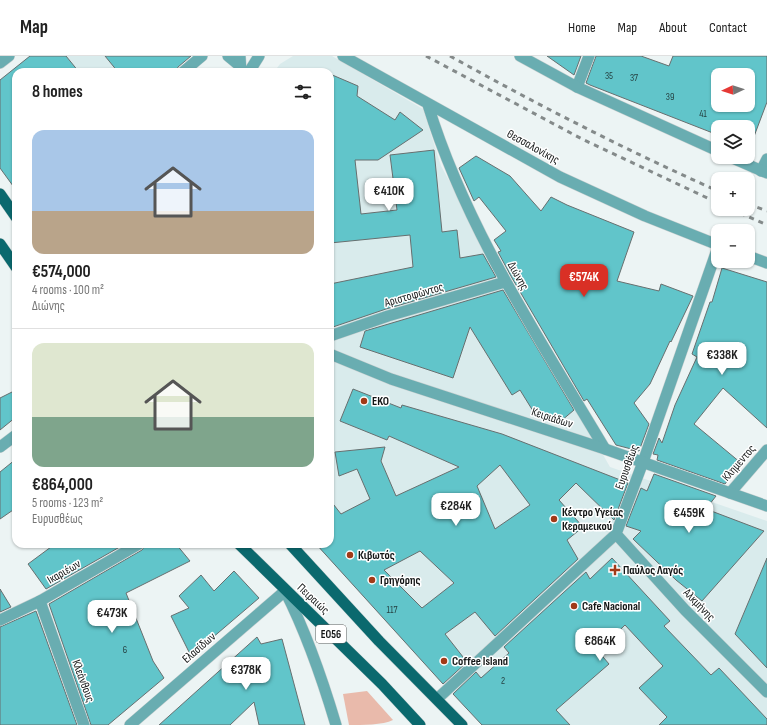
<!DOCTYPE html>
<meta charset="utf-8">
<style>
body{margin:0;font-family:"Sofia Sans Condensed",sans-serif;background:#f6f6f6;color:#222;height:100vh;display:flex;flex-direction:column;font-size:15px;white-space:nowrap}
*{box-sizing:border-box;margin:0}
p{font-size:13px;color:#767676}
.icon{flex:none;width:22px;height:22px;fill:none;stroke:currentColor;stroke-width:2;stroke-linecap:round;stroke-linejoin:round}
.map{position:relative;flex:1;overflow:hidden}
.panel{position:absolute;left:12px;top:12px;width:322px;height:480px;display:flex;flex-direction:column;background:#fff;border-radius:12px;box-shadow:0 1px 3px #0004}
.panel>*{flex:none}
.needle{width:26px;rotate:266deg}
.tools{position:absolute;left:711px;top:12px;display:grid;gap:8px}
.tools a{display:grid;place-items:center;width:44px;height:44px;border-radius:8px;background:#fff;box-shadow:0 1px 3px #0004;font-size:20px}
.price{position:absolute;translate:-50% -34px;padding:0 9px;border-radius:8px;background:#fff;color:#222;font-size:13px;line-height:26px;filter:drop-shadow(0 1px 2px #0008)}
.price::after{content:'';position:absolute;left:50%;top:24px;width:12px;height:9px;margin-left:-6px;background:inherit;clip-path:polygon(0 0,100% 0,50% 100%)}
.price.on{background:#d93025;color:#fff}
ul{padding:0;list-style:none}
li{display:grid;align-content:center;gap:8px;height:212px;padding:0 20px}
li+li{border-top:1px solid #e0e0e0}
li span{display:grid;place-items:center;height:124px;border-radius:12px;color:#555}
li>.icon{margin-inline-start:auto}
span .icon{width:72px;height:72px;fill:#fffc;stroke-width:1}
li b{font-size:17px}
h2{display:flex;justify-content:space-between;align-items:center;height:48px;padding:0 20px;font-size:17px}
header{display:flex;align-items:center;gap:24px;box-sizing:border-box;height:56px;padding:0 20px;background:#fff;border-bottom:1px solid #e0e0e0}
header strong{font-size:19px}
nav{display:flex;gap:22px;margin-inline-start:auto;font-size:14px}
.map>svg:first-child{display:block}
.built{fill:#d9ebec}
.green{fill:#e9baab}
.building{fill:#61c5ca;stroke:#676f6f;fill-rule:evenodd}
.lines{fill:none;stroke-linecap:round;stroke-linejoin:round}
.pedestrian-casing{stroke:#c9d0d0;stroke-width:12}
.minor-casing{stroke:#c9d0d0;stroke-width:12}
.tertiary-casing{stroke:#c9d0d0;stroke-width:12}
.primary-casing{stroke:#c9d0d0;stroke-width:12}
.pedestrian{stroke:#69adb1;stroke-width:11}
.minor{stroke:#69adb1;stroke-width:11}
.tertiary{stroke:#69adb1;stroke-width:11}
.primary{stroke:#0b696e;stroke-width:11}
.rail{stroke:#848a8a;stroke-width:3;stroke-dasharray:5 5;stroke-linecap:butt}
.poi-dot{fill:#a13a18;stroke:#fff;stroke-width:1.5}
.labels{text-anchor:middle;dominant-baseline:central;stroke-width:3;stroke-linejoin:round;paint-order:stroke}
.number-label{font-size:10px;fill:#264243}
.shield{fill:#fff;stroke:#5a5c5c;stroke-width:1}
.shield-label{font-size:11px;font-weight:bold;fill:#131616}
.street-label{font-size:12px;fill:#131616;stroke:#fff}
.poi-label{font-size:12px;font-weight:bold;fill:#131616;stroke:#fff;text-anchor:start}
</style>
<header>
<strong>Map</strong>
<nav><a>Home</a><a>Map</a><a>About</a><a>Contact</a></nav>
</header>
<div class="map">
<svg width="767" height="669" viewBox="0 0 767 669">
<rect width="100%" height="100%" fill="#ecf4f4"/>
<path class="built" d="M30,0h148l-18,16h-144l-16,8z
M293,0h39l91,53 18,57 73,132 96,169 157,54v204h-285l-162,-176v-5h10v-472h-56l6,-8z"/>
<path class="green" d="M367,635l26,29c-10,5 -31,5 -44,5l-6,-31z"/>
<path class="building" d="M30,0h36l13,16h-63v118l-16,-22v-88z
M105,0h86l-13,11 -2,5h-58z
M547,0h34l-7,19z
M596,0h45l28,10 4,-10h94v46l-17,45 -2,-1v-19h-30v8l-128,-50 -4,-2zM718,19h30v30h-30z
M330,18l28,12 -1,10 38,24 5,-8 23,18 -45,30h-23l6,54 36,-4 -7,-55 44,-5 8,82 15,-2 3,28 23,-4 13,23 -110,32 -56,19v-44l83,-17 -3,-32 -80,8z
M476,100l34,20 31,35 10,-14 16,8 67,27 -17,49 42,10 2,-7 32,12 -22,46 -1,-1 -20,43 -16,19 15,21 -10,27 -23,-6 -29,-46 -3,2 -72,-123 -14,-26 3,-1 -7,-11 12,-9 -27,-34 -5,4 -15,-33z
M722,212l45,14v146l-44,-40 -29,36 47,39 -16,21 -68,-24 1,-5 -5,-1 6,-16 3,5 13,-38 22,-48 -5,-3 18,-52h2z
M503,234l71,120 -13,11 -28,-10 -13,-21 -8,5 -42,-68 -17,51 -93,-31 5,-16z
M353,333l48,19 1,-3 100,29 126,49 -14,37 -38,-37 -17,17 24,27 -16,13 11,19 -83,77 -20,-24 -30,22 22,28 -24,22 -127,-140h14v-44l11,14 29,-15 -13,-30 -18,7 -4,-24 50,-5 -4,14 15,35 63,-29 -70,-31 -2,4 -47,-19zM500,409l30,40 -35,24 -18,-43zM420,495l34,32 -32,25 -38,-38z
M16,334v27l-16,13v-32z
M16,403v49l-16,11v-47z
M654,418l62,22 -10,13 58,22 -62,70 -26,-21 -43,-41 8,-8 -15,-5 15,-38 6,3z
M55,488h70l-79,45 -18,-25z
M146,488h30l14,17 -64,32 27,68 11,17 -56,47h-17l-42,-121 93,-54z
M612,502l58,63 -6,5 47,49 8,-7 48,51v6h-108l8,-8 -28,-29 24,-22 -38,-41 -27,26 11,13 -53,46 14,15h-88l-29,-31 23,-22 5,6 28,-25 -5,-6 82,-75 4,7z
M767,502v110l-32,-34z
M234,515l25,27 -68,58 -20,-40 18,-8 -10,-12 22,-21 13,16z
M0,533l11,18 -11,5z
M36,555l41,114h-77v-98z
M257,581l4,7 21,-5 23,86h-46l-5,-23 -24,23h-71z"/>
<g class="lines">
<defs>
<path id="pedestrian" d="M748,200l19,7
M40,545l44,124"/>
<path id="minor" d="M228,0l12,10
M343,0l217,121 85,39 73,29
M0,7l9,-7
M183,16l19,-16
M577,31l12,-31
M428,49c38,124 111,233 177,344
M761,115l6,-12
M330,280l58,-20 117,-34
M0,391l16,-12
M643,406l75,-215
M730,437l37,-43
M0,564l40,-19 99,-57
M437,643l179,-165
M130,669l155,-134c22,43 37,87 51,134"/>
<path id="tertiary" d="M240,0l1,16
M520,0l57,31 141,64
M249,16l10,-16
M730,101l37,16
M330,298l61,25 214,70 162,57
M643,406l-27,72 69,76 82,82"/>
<path id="primary" d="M0,138l16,23
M0,188l16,23
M239,488l143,140 38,41
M290,488l89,97 83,84"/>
</defs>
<use href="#pedestrian" class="pedestrian-casing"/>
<use href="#minor" class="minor-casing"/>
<use href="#tertiary" class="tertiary-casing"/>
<use href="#primary" class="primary-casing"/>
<use href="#pedestrian" class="pedestrian"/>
<use href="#minor" class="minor"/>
<use href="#tertiary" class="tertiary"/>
<use href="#primary" class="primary"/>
<path class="rail" d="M426,0l158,84 134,63
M450,0c88,49 176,94 268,135
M748,148l19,7
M731,153l36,16"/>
</g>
<g class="poi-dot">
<circle cx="364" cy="345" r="4"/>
<circle cx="554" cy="463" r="4"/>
<circle cx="350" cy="499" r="4"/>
<path d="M613 508h4v4h4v4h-4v4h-4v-4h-4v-4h4z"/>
<circle cx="372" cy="524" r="4"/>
<circle cx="574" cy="550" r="4"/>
<circle cx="444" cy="605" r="4"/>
</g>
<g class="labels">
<g class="number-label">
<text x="609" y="20">35</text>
<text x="634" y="22">37</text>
<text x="670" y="41">39</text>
<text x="703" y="58">41</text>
<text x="392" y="554">117</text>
<text x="125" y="594">6</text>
<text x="503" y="625">2</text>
</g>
<rect class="shield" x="316" y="569" width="30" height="18" rx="3"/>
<g class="shield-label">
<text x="331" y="578">ΕΟ56</text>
</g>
<g class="street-label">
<text transform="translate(533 91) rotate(29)">Θεσσαλονίκης</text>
<text transform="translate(518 220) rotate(61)">Διώνης</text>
<text transform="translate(414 239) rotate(-16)">Αριστοφώντος</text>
<text transform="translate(552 362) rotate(18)">Κειριάδων</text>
<text transform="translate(739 407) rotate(-49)">Κλημεντος</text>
<text transform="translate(627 411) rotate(-70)">Ευρυσθέως</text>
<text transform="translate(64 516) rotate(-30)">Ικαριέων</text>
<text transform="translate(313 543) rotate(43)">Πειραιώς</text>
<text transform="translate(699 549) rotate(46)">Αλκμήνης</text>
<text transform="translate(199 592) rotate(-41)">Ελασίδων</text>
<text transform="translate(83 625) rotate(70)">Κλεάνθους</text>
</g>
<g class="poi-label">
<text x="372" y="345">EKO</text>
<text x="562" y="456">Κέντρο Υγείας<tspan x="562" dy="14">Κεραμεικού</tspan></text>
<text x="358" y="499">Κιβωτός</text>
<text x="623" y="514">Παύλος Λαγός</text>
<text x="380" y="524">Γρηγόρης</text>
<text x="582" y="550">Cafe Nacional</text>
<text x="452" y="605">Coffee Island</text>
</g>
</g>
</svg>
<div class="tools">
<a><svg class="needle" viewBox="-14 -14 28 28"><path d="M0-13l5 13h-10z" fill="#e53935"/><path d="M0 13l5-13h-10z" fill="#767676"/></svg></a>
<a><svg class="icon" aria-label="layers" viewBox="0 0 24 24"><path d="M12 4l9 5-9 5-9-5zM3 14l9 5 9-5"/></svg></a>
<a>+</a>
<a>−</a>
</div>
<b class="price" style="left:389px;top:156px">€410K</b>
<b class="price on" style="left:584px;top:242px">€574K</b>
<b class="price" style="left:722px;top:320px">€338K</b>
<b class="price" style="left:456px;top:471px">€284K</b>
<b class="price" style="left:689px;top:478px">€459K</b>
<b class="price" style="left:112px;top:578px">€473K</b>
<b class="price" style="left:600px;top:606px">€864K</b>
<b class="price" style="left:246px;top:635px">€378K</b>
<section class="panel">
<h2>8 homes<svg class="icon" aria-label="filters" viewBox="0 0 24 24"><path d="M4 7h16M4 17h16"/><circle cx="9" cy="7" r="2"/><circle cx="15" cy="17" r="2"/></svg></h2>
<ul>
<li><span style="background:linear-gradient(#a9c7e8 65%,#b9a48a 0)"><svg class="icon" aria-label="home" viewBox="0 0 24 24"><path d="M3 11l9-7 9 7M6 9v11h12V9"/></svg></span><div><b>€574,000</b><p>4 rooms · 100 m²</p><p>Διώνης</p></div></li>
<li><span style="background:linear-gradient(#dfe7d0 60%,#7fa58c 0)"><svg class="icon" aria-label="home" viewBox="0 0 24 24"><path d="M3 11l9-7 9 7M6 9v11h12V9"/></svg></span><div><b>€864,000</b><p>5 rooms · 123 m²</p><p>Ευρυσθέως</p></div></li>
</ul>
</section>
</div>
